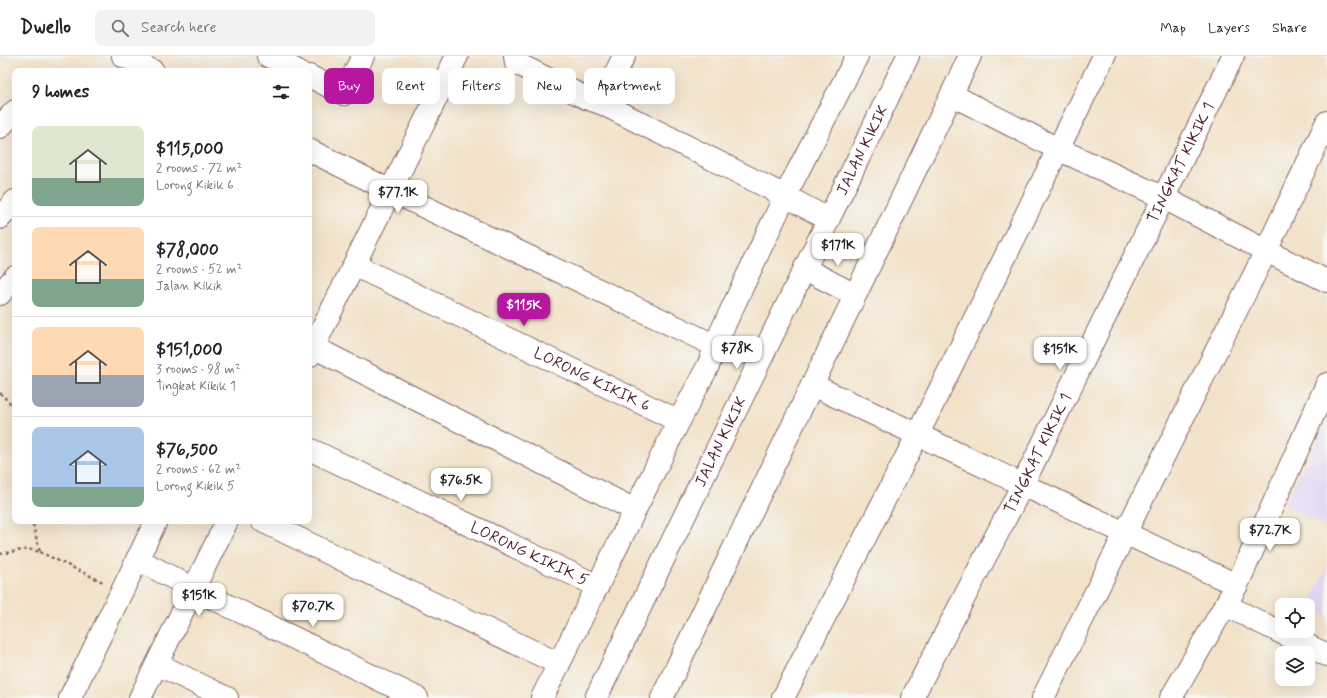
<!DOCTYPE html>
<meta charset="utf-8">
<style>
body{margin:0;font-family:Mynerve,sans-serif;background:#f2f2f2;color:#222;height:100vh;display:flex;flex-direction:column;font-size:15px;white-space:nowrap}
*{box-sizing:border-box;margin:0}
p{font-size:13px;color:#767676}
.icon{flex:none;width:22px;height:22px;fill:none;stroke:currentColor;stroke-width:2;stroke-linecap:round;stroke-linejoin:round}
.map{position:relative;flex:1;overflow:hidden}
.panel{position:absolute;left:12px;top:12px;width:300px;height:456px;display:flex;flex-direction:column;background:#fff;border-radius:8px;box-shadow:0 4px 16px #0002}
.panel>*{flex:none}
.banner{position:absolute;left:324px;top:12px;width:380px;height:36px;display:flex;gap:8px}
.buttons{position:absolute;left:1275px;top:542px;display:grid;gap:8px}
.buttons a{display:grid;place-items:center;width:40px;height:40px;border-radius:8px;background:#fff;box-shadow:0 4px 16px #0002;font-size:20px}
.price{position:absolute;translate:-50% -34px;padding:0 9px;border-radius:8px;background:#fff;color:#222;font-size:13px;line-height:26px;filter:drop-shadow(0 1px 2px #0008)}
.price::after{content:'';position:absolute;left:50%;top:24px;width:12px;height:9px;margin-left:-6px;background:inherit;clip-path:polygon(0 0,100% 0,50% 100%)}
.price.on{background:#b5179e;color:#fff}
ul{padding:0;list-style:none}
li{display:flex;align-items:center;gap:12px;height:100px;padding:0 20px}
li+li{border-top:1px solid #e0e0e0}
li span{display:grid;place-items:center;flex:none;width:112px;height:80px;border-radius:8px;color:#555}
li>.icon{margin-inline-start:auto}
span .icon{width:48px;height:48px;fill:#fffc;stroke-width:1}
li b{font-size:17px}
h2{display:flex;justify-content:space-between;align-items:center;height:48px;padding:0 20px;font-size:17px}
.chip{padding:0 14px;border-radius:8px;background:#fff;box-shadow:0 4px 16px #0002;font-size:14px;line-height:36px}
.chip.on{background:#b5179e;color:#fff}
header{display:flex;align-items:center;gap:24px;box-sizing:border-box;height:56px;padding:0 20px;background:#fff;border-bottom:1px solid #e0e0e0}
header strong{font-size:19px}
nav{display:flex;gap:22px;margin-inline-start:auto;font-size:14px}
.search{width:280px;height:36px;background:#f2f2f2;display:flex;align-items:center;gap:10px;box-sizing:border-box;padding:0 14px;border-radius:8px;color:#767676;font-size:15px}
.map>svg:first-child{display:block}
.built{fill:#e1d4f4}
.lines{fill:none;stroke-linecap:round;stroke-linejoin:round}
.minor-casing{stroke:#856362;stroke-width:24}
.path{stroke:#856362;stroke-width:2.5;stroke-dasharray:3 3;stroke-linecap:butt}
.minor{stroke:#fff;stroke-width:22}
.labels{text-anchor:middle;dominant-baseline:central;stroke-width:3.5;stroke-linejoin:round;paint-order:stroke}
.street-label{font-size:16px;fill:#4a1f2b;stroke:#f6f6f2}
</style>
<header>
<strong>Dwello</strong>
<div class="search"><svg class="icon" aria-label="search" viewBox="0 0 24 24"><circle cx="10" cy="10" r="6"/><path d="M15 15l6 6"/></svg>Search here</div>
<nav><a>Map</a><a>Layers</a><a>Share</a></nav>
</header>
<div class="map">
<svg width="1327" height="642" viewBox="0 0 1327 642">
<rect width="100%" height="100%" fill="#f6f6f2"/>
<filter id="ink" filterUnits="userSpaceOnUse"><feTurbulence type="fractalNoise" baseFrequency=".025" numOctaves="2"/><feDisplacementMap in="SourceGraphic" scale="8" xChannelSelector="R" yChannelSelector="G"/><feConvolveMatrix kernelMatrix="1 2 1 2 8 2 1 2 1" color-interpolation-filters="sRGB"/></filter>
<filter id="wash" filterUnits="userSpaceOnUse"><feTurbulence type="fractalNoise" baseFrequency=".012" numOctaves="4" result="noise"/><feDisplacementMap in="SourceGraphic" scale="16" xChannelSelector="R" yChannelSelector="G"/><feGaussianBlur stdDeviation="0.9" result="paint"/><feColorMatrix in="noise" values="0 0 0 0 0 0 0 0 0 0 0 0 0 0 0 0 0 1.4 0 .05"/><feComposite in="paint" operator="in"/></filter>
<g filter="url(#wash)">
<rect width="100%" height="100%" fill="#f2e2c9"/>
<path class="built" d="M1327,365v108l-43,-25z
M1327,512v47l-19,-8z"/>
</g>
<g filter="url(#ink)">
<g class="lines">
<defs>
<g id="minor">
<path d="M123,0l30,15"/>
<path d="M268,0l30,15"/>
<path d="M515,0l1,7 70,35 15,5"/>
<path d="M624,0l-23,47 184,93 43,23"/>
<path d="M309,20l35,18 19,-38"/>
<path d="M952,39l106,54 106,49 102,53 61,30"/>
<path d="M0,71l15,-16"/>
<path d="M309,94l82,41 325,155 -8,20 -29,55 -137,277"/>
<path d="M0,162l15,-17"/>
<path id="s1" d="M354,209l325,156"/>
<path d="M805,213l50,26"/>
<path d="M0,238l15,-17"/>
<path d="M716,290l4,-12 65,-138 72,-140"/>
<path d="M313,291l322,163"/>
<path d="M309,300l148,-300"/>
<path d="M812,329c142,66 282,135 425,200"/>
<path id="s2" d="M309,393l289,137"/>
<path d="M262,465l297,143"/>
<path d="M137,503l57,30 223,109"/>
<path d="M1225,549l102,50"/>
<path d="M157,608l70,34"/>
<path d="M70,642l86,-177"/>
<path d="M140,642l87,-177"/>
<path id="s3" d="M596,642l312,-642"/>
<path d="M662,642l308,-642"/>
<path d="M783,642l135,-264 186,-378"/>
<path id="s4" d="M912,642l111,-214 210,-428"/>
<path d="M1043,642l223,-447 61,-129"/>
<path d="M1171,642l66,-113 90,-201"/>
</g>
</defs>
<use href="#minor" class="minor-casing"/>
<path class="path" d="M0,337l15,15
M40,496l63,30
M0,498l28,-5 12,3 -8,-31"/>
<use href="#minor" class="minor"/>
</g>
</g>
<g class="labels">
<g class="street-label">
<text stroke="none"><textPath href="#s3" startOffset="609">JALAN KIKIK</textPath></text>
<text stroke="none"><textPath href="#s4" startOffset="599">TINGKAT KIKIK 1</textPath></text>
<text stroke="none"><textPath href="#s1" startOffset="264">LORONG KIKIK 6</textPath></text>
<text stroke="none"><textPath href="#s3" startOffset="285">JALAN KIKIK</textPath></text>
<text stroke="none"><textPath href="#s4" startOffset="275">TINGKAT KIKIK 1</textPath></text>
<text stroke="none"><textPath href="#s2" startOffset="244">LORONG KIKIK 5</textPath></text>
</g>
</g>
</svg>
<div class="buttons">
<a><svg class="icon" aria-label="locate" viewBox="0 0 24 24"><circle cx="12" cy="12" r="6"/><path d="M12 2v4M12 18v4M2 12h4M18 12h4"/></svg></a>
<a><svg class="icon" aria-label="layers" viewBox="0 0 24 24"><path d="M12 4l9 5-9 5-9-5zM3 14l9 5 9-5"/></svg></a>
</div>
<b class="price" style="left:398px;top:158px">$77.1K</b>
<b class="price" style="left:838px;top:211px">$171K</b>
<b class="price on" style="left:524px;top:271px">$115K</b>
<b class="price" style="left:737px;top:314px">$78K</b>
<b class="price" style="left:1060px;top:315px">$151K</b>
<b class="price" style="left:461px;top:446px">$76.5K</b>
<b class="price" style="left:1270px;top:496px">$72.7K</b>
<b class="price" style="left:199px;top:561px">$151K</b>
<b class="price" style="left:313px;top:572px">$70.7K</b>
<div class="banner">
<a class="chip on">Buy</a>
<a class="chip">Rent</a>
<a class="chip">Filters</a>
<a class="chip">New</a>
<a class="chip">Apartment</a>
</div>
<section class="panel">
<h2>9 homes<svg class="icon" aria-label="filters" viewBox="0 0 24 24"><path d="M4 7h16M4 17h16"/><circle cx="9" cy="7" r="2"/><circle cx="15" cy="17" r="2"/></svg></h2>
<ul>
<li><span style="background:linear-gradient(#dfe7d0 65%,#7fa58c 0)"><svg class="icon" aria-label="home" viewBox="0 0 24 24"><path d="M3 11l9-7 9 7M6 9v11h12V9"/></svg></span><div><b>$115,000</b><p>2 rooms · 72 m²</p><p>Lorong Kikik 6</p></div></li>
<li><span style="background:linear-gradient(#ffd9b3 65%,#7fa58c 0)"><svg class="icon" aria-label="home" viewBox="0 0 24 24"><path d="M3 11l9-7 9 7M6 9v11h12V9"/></svg></span><div><b>$78,000</b><p>2 rooms · 52 m²</p><p>Jalan Kikik</p></div></li>
<li><span style="background:linear-gradient(#ffd9b3 60%,#9aa5b1 0)"><svg class="icon" aria-label="home" viewBox="0 0 24 24"><path d="M3 11l9-7 9 7M6 9v11h12V9"/></svg></span><div><b>$151,000</b><p>3 rooms · 98 m²</p><p>Tingkat Kikik 1</p></div></li>
<li><span style="background:linear-gradient(#a9c7e8 75%,#7fa58c 0)"><svg class="icon" aria-label="home" viewBox="0 0 24 24"><path d="M3 11l9-7 9 7M6 9v11h12V9"/></svg></span><div><b>$76,500</b><p>2 rooms · 62 m²</p><p>Lorong Kikik 5</p></div></li>
</ul>
</section>
</div>
